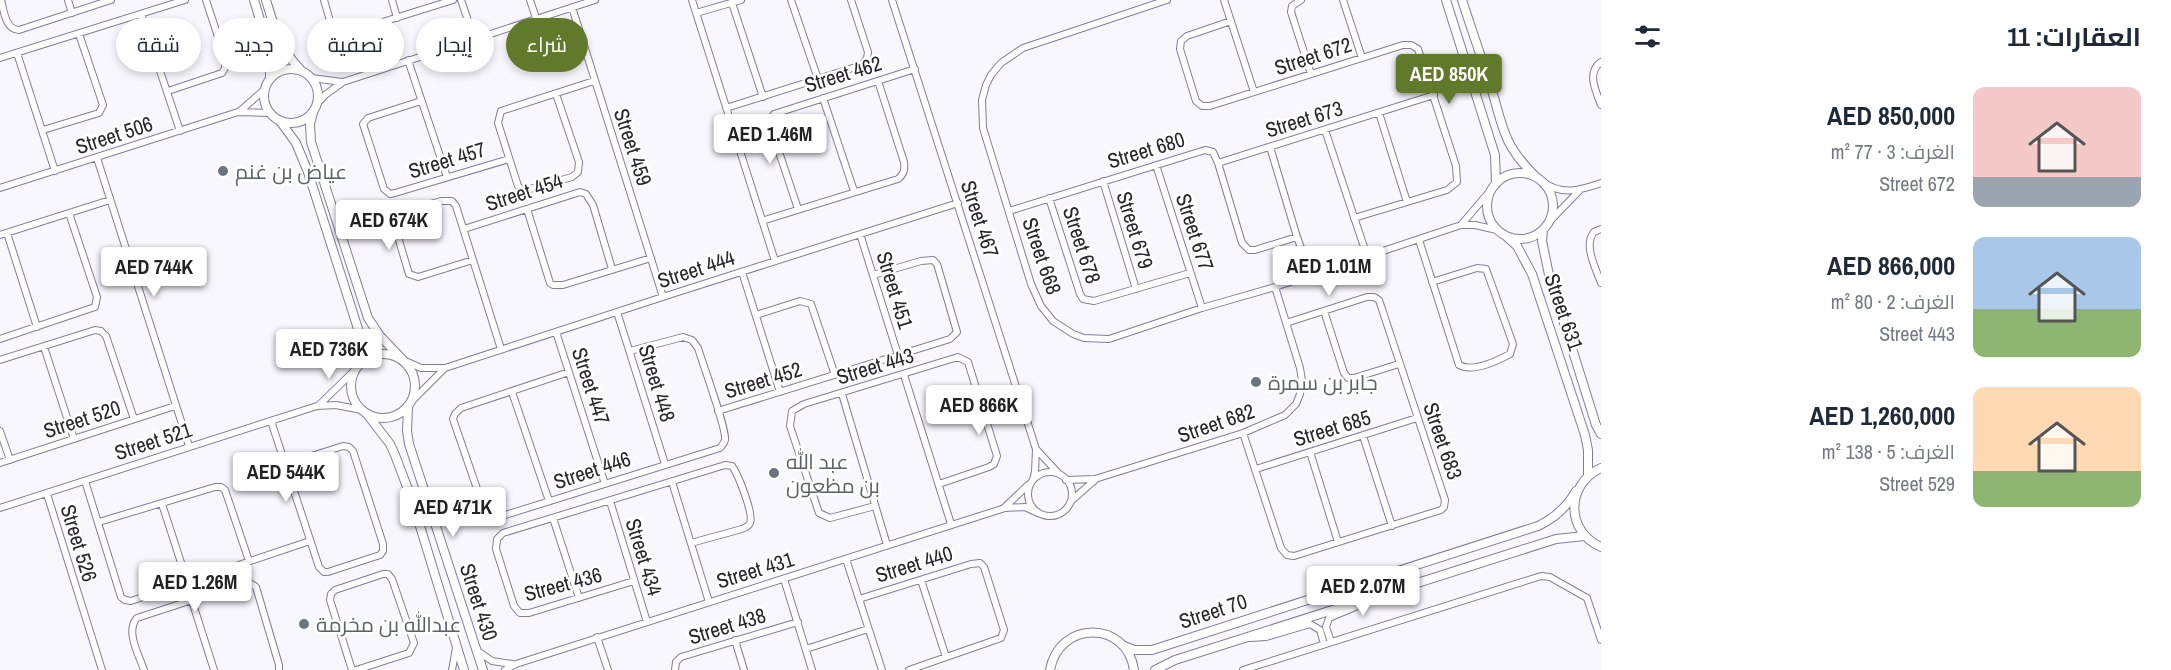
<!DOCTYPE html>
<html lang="ar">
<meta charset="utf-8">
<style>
body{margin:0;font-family:"Archivo Narrow",Cairo,sans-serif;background:#f2f2f3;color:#1f2937;direction:rtl;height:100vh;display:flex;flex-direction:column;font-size:22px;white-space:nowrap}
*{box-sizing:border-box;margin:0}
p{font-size:20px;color:#747a83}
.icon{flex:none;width:33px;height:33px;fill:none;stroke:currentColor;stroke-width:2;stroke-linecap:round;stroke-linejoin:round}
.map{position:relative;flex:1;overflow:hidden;direction:ltr}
.sheet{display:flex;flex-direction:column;background:#fff;width:570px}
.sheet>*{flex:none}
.top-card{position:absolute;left:18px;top:18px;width:570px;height:54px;direction:rtl;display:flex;gap:12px}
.price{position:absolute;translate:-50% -51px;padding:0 14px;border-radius:6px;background:#fff;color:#222;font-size:20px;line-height:39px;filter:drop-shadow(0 2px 3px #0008)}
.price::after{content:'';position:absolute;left:50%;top:36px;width:18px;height:14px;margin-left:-9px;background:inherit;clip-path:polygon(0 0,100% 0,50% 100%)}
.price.current{background:#61792b;color:#fff}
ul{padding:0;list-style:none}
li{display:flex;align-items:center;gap:18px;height:150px;padding:0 30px}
li span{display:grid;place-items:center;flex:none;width:168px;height:120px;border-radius:12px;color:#555}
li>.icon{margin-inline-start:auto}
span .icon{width:72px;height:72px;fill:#fffc;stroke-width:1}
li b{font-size:26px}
h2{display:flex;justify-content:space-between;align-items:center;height:72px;padding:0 30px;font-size:26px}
.chip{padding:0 21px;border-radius:27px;background:#fff;box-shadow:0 3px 9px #0003;font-size:21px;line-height:54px}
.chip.current{background:#61792b;color:#fff}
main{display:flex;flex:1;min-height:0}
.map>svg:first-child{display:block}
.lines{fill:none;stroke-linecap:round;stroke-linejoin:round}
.minor-casing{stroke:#857b9a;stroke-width:8}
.tertiary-casing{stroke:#857b9a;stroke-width:10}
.secondary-casing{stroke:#857b9a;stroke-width:10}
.minor{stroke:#fff;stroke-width:6}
.tertiary{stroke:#fff;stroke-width:8}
.secondary{stroke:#fff;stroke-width:8}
.worship-dot{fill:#6b7280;stroke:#fff;stroke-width:2}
.labels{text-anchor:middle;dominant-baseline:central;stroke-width:5;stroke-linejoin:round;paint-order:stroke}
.street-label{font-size:21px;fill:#282430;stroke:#fff}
.worship-label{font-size:21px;fill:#5b616d;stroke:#fff;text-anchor:start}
</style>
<main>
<section class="sheet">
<h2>العقارات: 11<svg class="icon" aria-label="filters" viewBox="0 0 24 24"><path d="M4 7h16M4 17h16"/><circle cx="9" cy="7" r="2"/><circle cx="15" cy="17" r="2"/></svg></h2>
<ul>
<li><span style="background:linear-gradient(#f6c9c9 75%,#9aa5b1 0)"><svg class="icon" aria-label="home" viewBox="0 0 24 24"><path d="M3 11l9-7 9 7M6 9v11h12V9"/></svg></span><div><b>AED 850,000</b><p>الغرف: 3 · 77 m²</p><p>Street 672</p></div></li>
<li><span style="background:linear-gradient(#a9c7e8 60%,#8fb573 0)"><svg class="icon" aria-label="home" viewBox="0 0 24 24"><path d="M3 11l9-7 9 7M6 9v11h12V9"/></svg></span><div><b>AED 866,000</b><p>الغرف: 2 · 80 m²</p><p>Street 443</p></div></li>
<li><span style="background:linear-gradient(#ffd9b3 70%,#8fb573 0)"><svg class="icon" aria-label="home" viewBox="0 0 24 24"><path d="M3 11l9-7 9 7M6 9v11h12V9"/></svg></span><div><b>AED 1,260,000</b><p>الغرف: 5 · 138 m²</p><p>Street 529</p></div></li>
</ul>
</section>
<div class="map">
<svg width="1601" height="670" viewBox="0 0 1601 670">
<rect width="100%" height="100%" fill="#f9f7fe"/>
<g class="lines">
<defs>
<path id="minor" d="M1,0c3,11 4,29 18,30l92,-30
M68,0l4,13
M324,0l8,28 9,7 112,-35
M392,0l5,18
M461,0l13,38
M530,0l6,18
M692,0l83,261
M791,0l27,79
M892,0l144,449 -1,23 -2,8
M1167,0l-144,48 -22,15 -10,12 -5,10 -4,15 1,28 48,156 10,22 12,15 20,13 11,4 25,1 93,-31 73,-21 186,-62h14l22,5
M1224,0l30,92
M1301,0l-9,6 -1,6 20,62
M1343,0l19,58
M732,3l31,94
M572,7l91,290
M696,13l45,-13
M141,14l39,117
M1231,21l-44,15 -6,5 -1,8 16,52 6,5h8l193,-61h8l7,4 38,117 1,16 -10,8 -93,28
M17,53l38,118
M0,58l185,-58
M408,60l39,117
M1601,62c-15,11 -5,29 0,43
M312,78l30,4
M168,91l54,-18 3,-5 1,-7 -20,-61
M556,94l23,68 -1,10 -6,5 -49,14 -5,-5 -20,-63 3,-12 93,-30
M823,98l31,93
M421,101l-53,17 -5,6 21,65 6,5 5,-1 114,-34
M317,104l8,-9 18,-13 252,-82
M726,108l136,-43 5,-7 1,-6 -17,-52
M240,111l24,-21
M1379,113l28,89
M43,130l56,-17 4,-8 -24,-71
M1325,130l42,126
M1270,147l27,90 14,38
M97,158l92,288
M1218,163l216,-68
M1156,165l46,143
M1103,181l33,108
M1543,182c19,14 38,8 58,1
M0,188l238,-76 32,1
M1049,198l31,96 3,5 11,2 96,-28
M527,209l23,74 3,2h10l88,-27
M798,209l-27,-81v-10l3,-4 141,-45
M1009,211l196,-61 8,2 5,11 24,80 7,7h6l42,-13
M762,221l136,-42c6,-5 7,-9 6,-17l-26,-81
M1549,222l30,-31
M1461,225l29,-34
M464,229l116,-37 6,2 7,11 19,64
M1601,229l-7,3c-11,13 2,37 7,51
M7,233l30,94
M860,234l38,121
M0,235l110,-35
M1419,240l40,125c14,8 38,-4 51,-11l3,-10 -27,-75 -9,-1 -45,14
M473,260l-55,17 -9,-3 -14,-47 2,-10 7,-5 37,-11h11l4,5 45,143
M742,272l38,120
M1324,311l20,62 4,5h6l45,-14
M617,312l48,152
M756,315l44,-14 11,3 24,71
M556,332l49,152
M0,339l95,-32 2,-10 -28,-84
M44,347l30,92
M0,360l95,-30 6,1 5,5 28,83
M405,361l16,7h24l230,-75 283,-90
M569,372l-108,36 -6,6 -2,5 32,93 10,4h7l218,-68c2,-3 4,-4 5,-8 2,-11 -23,-78 -27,-92l-6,-8 -9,-3 -53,14
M904,375l47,149
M512,392l37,109
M842,394l45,151
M412,401l32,-32
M318,406l37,-36
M718,411l232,-72 7,-7 -20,-68 -4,-4 -12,1 -48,14
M271,421l48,146 5,5h4l52,-17 3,-4v-7l-30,-93 -4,-4 -6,-1 -57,18
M0,431l10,29
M1243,433l38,115 6,7 7,1 147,-46 3,-3 1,-7 -66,-200 -5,-3h-7l-81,26
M1363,436l29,90
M1036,449l22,24
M1310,452l28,90
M0,463l175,-57
M1256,469l161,-51
M1028 494a22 22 0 1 1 44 0a22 22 0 1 1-44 0Z
M1066,480l29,-1 148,-46 42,-18 11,-11 4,-10 2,-13 -2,-13 -25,-81
M85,481l36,116 4,3 6,1 179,-60
M672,482l37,120
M47,494l55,176
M610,501l37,121
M1071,501l24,-21
M162,504l25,77
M875,506l-45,12 -11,-5 -29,-87 2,-15 12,-7 154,-47 10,5 29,94 -3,8 -5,3 -50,17
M1005,507l23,-22
M0,508l317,-102 19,-1 26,5
M553,518l26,80
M99,522l116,-35h6l4,3 24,71
M846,559l36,111
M784,579l28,91
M921,580l25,77
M634,581l-105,32h-9l-6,-7 -18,-57 1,-10 6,-6 222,-68 7,1c6,8 22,48 18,57 -2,4 -4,4 -8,6l-51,14
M859,599l112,-35 9,-1 4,4 20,63 -3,8 -92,32
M192,601l22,69
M597,637l11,33
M1250,638l16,-1 44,-13 10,6 4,14
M735,640l9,30
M1331,642l-5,-15 3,-9 31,-13
M806,649l62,-20
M476,650l16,11 20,3
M144,670c-5,-15 -19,-39 -7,-52l107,-35h6l6,4 23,78v5
M352,670l-22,-70 1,-6 4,-4 48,-16h5l4,5 22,64 -5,10 -53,17
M452,670l4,-22
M505,670l11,-6 489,-156 20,-1 13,6
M675,670l1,-8 5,-5 117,-35
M1243,670l298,-94 9,1 37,21 14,42"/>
<path id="tertiary" d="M254,0l16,53v25
M266,0c8,27 14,49 34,69
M264 96a27 27 0 1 1 54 0a27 27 0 1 1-54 0Z
M313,113l-3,11 1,18 57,176 12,18 23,24
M280,121l16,22 12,29 52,163 -1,30
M351 386a32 32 0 1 1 64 0a32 32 0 1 1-64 0Z
M408,407l-1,24 2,13 74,226
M367,414l23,30 5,11 17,45 52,170"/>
<path id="secondary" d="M1446,0l49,155 1,28
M1462,0c9,28 19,56 28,84 13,41 11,58 44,91
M1487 206a33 33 0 1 1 66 0a33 33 0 1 1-66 0Z
M1543,230l-1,11 7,34 47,150 5,9
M1507,237l10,9 15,28 53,161 3,15v25
M1601,468c-35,16 -36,63 0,79
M1124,646l10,4h18l386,-124c17,-8 29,-19 38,-35
M1050,670c9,-50 77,-50 84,0
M1155,670l20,-10 381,-121 29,-3"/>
</defs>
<use href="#minor" class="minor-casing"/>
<use href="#tertiary" class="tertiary-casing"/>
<use href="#secondary" class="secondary-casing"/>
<use href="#minor" class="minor"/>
<use href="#tertiary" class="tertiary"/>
<use href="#secondary" class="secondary"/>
</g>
<g class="worship-dot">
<circle cx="223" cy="171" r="6"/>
<circle cx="1256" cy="382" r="6"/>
<circle cx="774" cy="473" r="6"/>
<circle cx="304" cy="624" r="6"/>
</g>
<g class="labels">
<g class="street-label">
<text transform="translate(1313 56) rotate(-18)">Street 672</text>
<text transform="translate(843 74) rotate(-17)">Street 462</text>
<text transform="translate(1304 119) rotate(-17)">Street 673</text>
<text transform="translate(114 135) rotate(-18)">Street 506</text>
<text transform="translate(633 147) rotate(72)">Street 459</text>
<text transform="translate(1146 150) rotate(-17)">Street 680</text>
<text transform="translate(447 160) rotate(-17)">Street 457</text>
<text transform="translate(524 192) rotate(-18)">Street 454</text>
<text transform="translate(980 219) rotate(72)">Street 467</text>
<text transform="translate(1135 230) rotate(73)">Street 679</text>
<text transform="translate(1195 232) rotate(72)">Street 677</text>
<text transform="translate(1082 245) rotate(72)">Street 678</text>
<text transform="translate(1042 256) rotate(71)">Street 668</text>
<text transform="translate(696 269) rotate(-18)">Street 444</text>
<text transform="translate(895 290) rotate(73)">Street 451</text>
<text transform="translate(1564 312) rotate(71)">Street 631</text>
<text transform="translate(875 366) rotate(-17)">Street 443</text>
<text transform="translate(763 380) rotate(-17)">Street 452</text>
<text transform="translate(657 383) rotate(73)">Street 448</text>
<text transform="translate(591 386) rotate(72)">Street 447</text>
<text transform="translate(82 419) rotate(-18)">Street 520</text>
<text transform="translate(1216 423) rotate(-19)">Street 682</text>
<text transform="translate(1332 428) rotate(-17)">Street 685</text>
<text transform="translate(153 441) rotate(-18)">Street 521</text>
<text transform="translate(1443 441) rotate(71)">Street 683</text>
<text transform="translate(592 470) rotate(-18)">Street 446</text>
<text transform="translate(79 543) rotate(73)">Street 526</text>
<text transform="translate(644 557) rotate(73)">Street 434</text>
<text transform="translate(914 564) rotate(-17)">Street 440</text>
<text transform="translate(755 570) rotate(-17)">Street 431</text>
<text transform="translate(563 584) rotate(-15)">Street 436</text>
<text transform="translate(479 602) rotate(72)">Street 430</text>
<text transform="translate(1213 611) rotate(-18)">Street 70</text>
<text transform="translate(727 626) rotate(-17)">Street 438</text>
</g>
<g class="worship-label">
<text x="235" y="171">عياض بن غنم</text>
<text x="1268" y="382">جابر بن سمرة</text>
<text x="786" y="461">عبد الله<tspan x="786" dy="24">بن مظعون</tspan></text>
<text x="316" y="624">عبدالله بن مخرمة</text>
</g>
</g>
</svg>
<b class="price current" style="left:1449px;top:105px">AED 850K</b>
<b class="price" style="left:770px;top:165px">AED 1.46M</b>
<b class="price" style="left:389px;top:251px">AED 674K</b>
<b class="price" style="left:1329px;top:297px">AED 1.01M</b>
<b class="price" style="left:154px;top:298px">AED 744K</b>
<b class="price" style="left:329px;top:380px">AED 736K</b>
<b class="price" style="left:979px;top:436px">AED 866K</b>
<b class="price" style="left:286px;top:503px">AED 544K</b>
<b class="price" style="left:453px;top:538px">AED 471K</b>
<b class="price" style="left:195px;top:613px">AED 1.26M</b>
<b class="price" style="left:1363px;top:617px">AED 2.07M</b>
<div class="top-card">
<a class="chip current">شراء</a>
<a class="chip">إيجار</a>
<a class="chip">تصفية</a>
<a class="chip">جديد</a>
<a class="chip">شقة</a>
</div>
</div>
</main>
